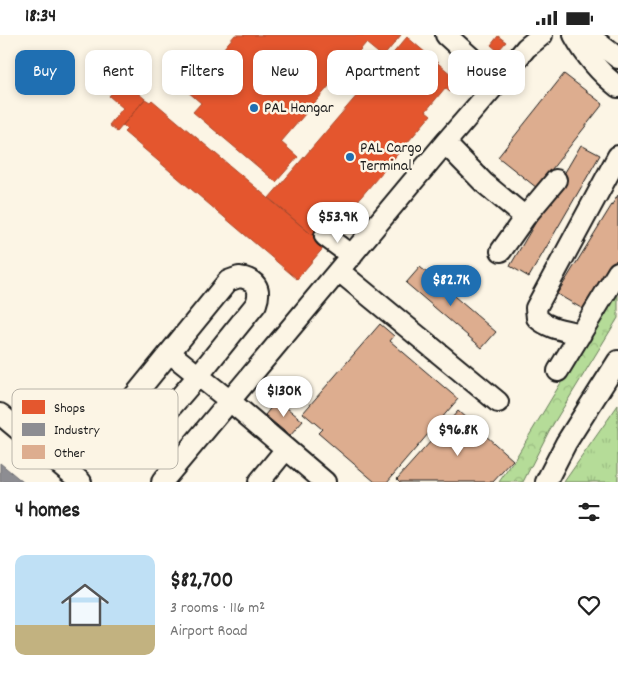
<!DOCTYPE html>
<meta charset="utf-8">
<style>
body{margin:0;font-family:Dekko,sans-serif;background:#f6f6f6;color:#222;height:100vh;display:flex;flex-direction:column;font-size:19px;white-space:nowrap}
*{box-sizing:border-box;margin:0}
p{font-size:16px;color:#767676}
.icon{flex:none;width:28px;height:28px;fill:none;stroke:currentColor;stroke-width:2;stroke-linecap:round;stroke-linejoin:round}
.map{position:relative;height:447px;overflow:hidden}
.sheet{display:flex;flex-direction:column;background:#fff;flex:1}
.sheet>*{flex:none}
.hud{position:absolute;left:15px;top:15px;width:589px;height:45px;display:flex;gap:10px}
.price{position:absolute;translate:-50% -42px;padding:0 11px;border-radius:18px;background:#fff;color:#222;font-size:16px;line-height:32px;filter:drop-shadow(0 1px 2px #0008)}
.price::after{content:'';position:absolute;left:50%;top:30px;width:15px;height:11px;margin-left:-8px;background:inherit;clip-path:polygon(0 0,100% 0,50% 100%)}
.price.selected{background:#1f6fb2;color:#fff}
ul{padding:0;list-style:none}
li{display:flex;align-items:center;gap:15px;height:125px;padding:0 15px}
li span{display:grid;place-items:center;flex:none;width:140px;height:100px;border-radius:10px;color:#555}
li>.icon{margin-inline-start:auto}
span .icon{width:60px;height:60px;fill:#fffc;stroke-width:1}
li b{font-size:21px}
h2{display:flex;justify-content:space-between;align-items:center;height:60px;padding:0 15px;font-size:21px}
.chip{padding:0 18px;border-radius:10px;background:#fff;box-shadow:0 2px 8px #0003;font-size:18px;line-height:45px}
.chip.selected{background:#1f6fb2;color:#fff}
.status{display:flex;justify-content:space-between;align-items:center;height:35px;padding:0 25px;background:#fff;direction:ltr}
.status svg{height:14px;fill:currentColor}
.map>svg:first-child{display:block}
.grass{fill:url(#grass-tufts);stroke:#687c5a}
.forest{fill:url(#forest-crowns);stroke:#687c5a}
.shops{fill:#e4572e;stroke:#a84529}
.industry{fill:#8d8d92;stroke:#6b6b6f}
.building{fill:#ddad8f;stroke:#1c1c1c}
.lines{fill:none;stroke-linecap:round;stroke-linejoin:round}
.minor-casing{stroke:#1c1c1c;stroke-width:24}
.minor{stroke:#fcf5e5;stroke-width:20}
.poi-dot{fill:#1f6fb2;stroke:#fcf5e5;stroke-width:2}
.labels{text-anchor:middle;dominant-baseline:central;stroke-width:5;stroke-linejoin:round;paint-order:stroke}
.poi-label{font-size:16px;fill:#1c1c1c;stroke:#fcf5e5;text-anchor:start}
.key{fill:#fcf5e5;stroke:#b9b4a9;stroke-width:1}
.key-label{font-size:14px;fill:#1c1c1c}
</style>
<div class="status"><b>18:34</b><svg viewBox="0 0 49 12"><path d="M0 12V9h3v3zM5 12V6h3v6zM10 12V3h3v9zM15 12V0h3v12zM26 1h20v11H26zM47 4h2v5h-2z"/></svg></div>
<div class="map">
<svg width="618" height="447" viewBox="0 0 618 447">
<defs>
<pattern id="grass-tufts" width="24" height="20" patternUnits="userSpaceOnUse" patternTransform="scale(1.25)"><rect width="24" height="20" fill="#b5dc98"/><path d="M3 7l-1-3M5 7V3M7 7l1-3M15 17l-1-3M17 17v-4M19 17l1-3" fill="none" stroke="#9bbc82"/></pattern>
<pattern id="forest-crowns" width="20" height="18" patternUnits="userSpaceOnUse" patternTransform="scale(1.25)"><rect width="20" height="18" fill="#b5dc98"/><path d="M2 6a3 3 0 1 1 6 0M12 15a3 3 0 1 1 6 0" fill="none" stroke="#9bbc82"/></pattern>
</defs>
<rect width="100%" height="100%" fill="#fcf5e5"/>
<filter id="ink" filterUnits="userSpaceOnUse"><feTurbulence type="fractalNoise" baseFrequency=".02" numOctaves="2"/><feDisplacementMap in="SourceGraphic" scale="10" xChannelSelector="R" yChannelSelector="G"/><feConvolveMatrix kernelMatrix="1 2 1 2 8 2 1 2 1" color-interpolation-filters="sRGB"/></filter>
<g filter="url(#ink)">
<path class="grass" d="M618,370v77h-54z"/>
<path class="forest" d="M618,253v30l-69,113 -26,51h-24l16,-23z"/>
<path class="shops" d="M235,0h166l-18,22 -17,-14 -85,99 17,15 -22,25 -83,-70 8,-9 -14,-12z
M498,1l8,6 -8,9 -7,-6z
M407,2l52,44 -9,11 -5,-4 -19,23 5,4 -94,110 -4,-3 -15,18 -49,-42z
M123,45l22,19 -28,33 -8,-7 14,-17 -14,-12z
M145,64l5,3 2,-2 173,146 -28,33 -173,-147 3,-3 -4,-4z"/>
<path class="industry" d="M0,428l23,19h-23z"/>
<path class="building" d="M564,39l39,30 -66,84 -39,-31z
M581,110l19,10 -71,122 -19,-11z
M618,160v68l-30,49 -31,-18z
M420,232l76,65 -14,16 -76,-65z
M380,289l14,12 -4,5 68,58 -71,83h-12l-57,-49 4,-4 -19,-16z
M277,365l26,21 -13,15 -25,-21z
M458,376l55,49 -20,22h-93l-3,-3z"/>
<g class="lines">
<defs>
<path id="minor" d="M446,0l52,47
M574,0c11,20 26,38 44,52
M588,0l30,23
M445,108l39,40 41,34
M325,201l27,20
M501,216l24,-34 31,-37
M339,236l159,131
M239,242c16,2 23,11 17,27l-58,72 -56,65c-19,11 -36,-7 -24,-25l110,-135z
M581,299c-16,-4 -32,-5 -44,-16l-1,-10 82,-152
M170,318l60,48 95,81
M558,336l60,-99
M0,379l81,68
M162,447l283,-339 53,-61 28,-34 16,-13
M259,447l27,-33
M546,447l20,-39 52,-82"/>
</defs>
<use href="#minor" class="minor-casing"/>
<use href="#minor" class="minor"/>
</g>
</g>
<g class="poi-dot">
<circle cx="254" cy="73" r="5"/>
<circle cx="350" cy="122" r="5"/>
</g>
<g class="labels">
<g class="poi-label">
<text x="264" y="73">PAL Hangar</text>
<text x="360" y="113">PAL Cargo<tspan x="360" dy="18">Terminal</tspan></text>
</g>
</g>
<rect x="12" y="354" width="166" height="80" rx="8" class="key"/>
<rect x="22" y="365" width="23" height="14" fill="#e4572e"/>
<rect x="22" y="388" width="23" height="13" fill="#8d8d92"/>
<rect x="22" y="410" width="23" height="14" fill="#ddad8f"/>
<g class="key-label">
<text x="54" y="377">Shops</text>
<text x="54" y="399">Industry</text>
<text x="54" y="422">Other</text>
</g>
</svg>
<b class="price" style="left:338px;top:209px">$53.9K</b>
<b class="price selected" style="left:451px;top:272px">$82.7K</b>
<b class="price" style="left:284px;top:383px">$130K</b>
<b class="price" style="left:458px;top:422px">$96.8K</b>
<div class="hud">
<a class="chip selected">Buy</a>
<a class="chip">Rent</a>
<a class="chip">Filters</a>
<a class="chip">New</a>
<a class="chip">Apartment</a>
<a class="chip">House</a>
</div>
</div>
<section class="sheet">
<h2>4 homes<svg class="icon" aria-label="filters" viewBox="0 0 24 24"><path d="M4 7h16M4 17h16"/><circle cx="9" cy="7" r="2"/><circle cx="15" cy="17" r="2"/></svg></h2>
<ul>
<li><span style="background:linear-gradient(#bfe0f5 70%,#c2b280 0)"><svg class="icon" aria-label="home" viewBox="0 0 24 24"><path d="M3 11l9-7 9 7M6 9v11h12V9"/></svg></span><div><b>$82,700</b><p>3 rooms · 116 m²</p><p>Airport Road</p></div><svg class="icon" aria-label="heart" viewBox="0 0 24 24"><path d="M12 20l-8-8c-3-5 5-10 8-4 3-6 11-1 8 4z"/></svg></li>
</ul>
</section>
